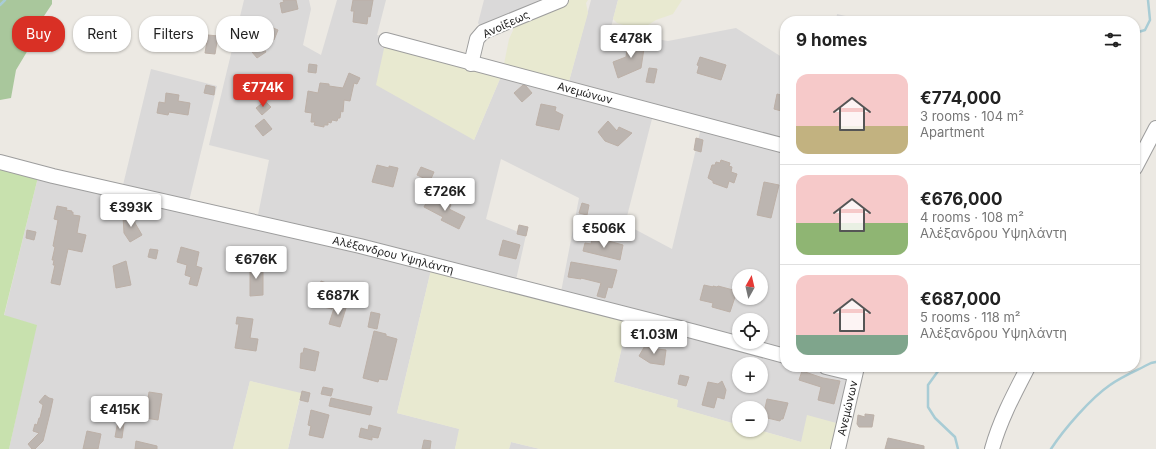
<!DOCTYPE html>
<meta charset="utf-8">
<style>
body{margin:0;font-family:Inter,sans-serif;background:#f2f2f2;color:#222;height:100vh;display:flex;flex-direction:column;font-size:15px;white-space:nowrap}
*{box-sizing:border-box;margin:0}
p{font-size:13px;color:#767676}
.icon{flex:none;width:22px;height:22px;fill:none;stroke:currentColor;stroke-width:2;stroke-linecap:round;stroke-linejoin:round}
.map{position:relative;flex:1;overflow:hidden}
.details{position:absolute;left:780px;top:16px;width:360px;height:356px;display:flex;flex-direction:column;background:#fff;border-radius:16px;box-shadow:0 1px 3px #0004}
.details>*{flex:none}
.top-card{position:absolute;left:12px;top:16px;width:380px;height:36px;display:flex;gap:8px}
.needle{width:26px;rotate:8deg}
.controls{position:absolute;left:732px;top:269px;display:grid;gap:8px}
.controls a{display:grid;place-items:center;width:36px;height:36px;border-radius:50%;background:#fff;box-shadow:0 1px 3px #0004;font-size:20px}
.price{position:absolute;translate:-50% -34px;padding:0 9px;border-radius:4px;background:#fff;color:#222;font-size:13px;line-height:26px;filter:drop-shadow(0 1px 2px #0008)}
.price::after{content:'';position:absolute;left:50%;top:24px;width:12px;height:9px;margin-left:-6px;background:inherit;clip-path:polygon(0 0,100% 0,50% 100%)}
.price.active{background:#d93025;color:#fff}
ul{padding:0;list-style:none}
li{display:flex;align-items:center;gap:12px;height:100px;padding:0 16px}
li+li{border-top:1px solid #e0e0e0}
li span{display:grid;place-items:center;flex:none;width:112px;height:80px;border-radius:12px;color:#555}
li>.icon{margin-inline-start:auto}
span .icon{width:48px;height:48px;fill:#fffc;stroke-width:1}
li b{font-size:17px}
h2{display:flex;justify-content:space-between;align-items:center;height:48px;padding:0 16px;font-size:17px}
.chip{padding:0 14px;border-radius:16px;background:#fff;box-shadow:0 1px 3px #0004;font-size:14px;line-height:36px}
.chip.active{background:#d93025;color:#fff}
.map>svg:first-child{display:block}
.residential{fill:#dad9d9;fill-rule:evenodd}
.farmland{fill:#e8e9d0}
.grass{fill:#c8e1ae}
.forest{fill:#a9c79c}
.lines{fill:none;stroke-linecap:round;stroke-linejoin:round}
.stream{stroke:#a8ccd5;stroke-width:2.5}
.building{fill:#bcb5b0;stroke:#bcb0a7}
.minor-casing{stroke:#9d9d9d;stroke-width:16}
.minor{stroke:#fff;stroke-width:14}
.labels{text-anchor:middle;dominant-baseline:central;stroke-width:3.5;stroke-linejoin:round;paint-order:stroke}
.street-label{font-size:11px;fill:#1c1c1c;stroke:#fff}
</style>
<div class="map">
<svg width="1156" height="449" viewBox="0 0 1156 449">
<rect width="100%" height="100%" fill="#ece9e3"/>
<path class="residential" d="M244,0h65l2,9 -8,36 18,10 16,-55h49l-9,35 9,2 88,103 28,-66 151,41 -28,109 47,25 29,-121 84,22v200l-30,-8h6v-22h-22v18l-178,-46 18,-94 -78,-39 -15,60 40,16 -10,45 -258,-65 11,-55 -60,-15zM739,276h22v22h-22z
M484,0h67l-67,26h-4l-2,-3z
M591,0h27l-8,31 58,10 68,-13 49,31v84l-217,-58z
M837,14l30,7h-31z
M151,69l66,17 -28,115 -66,-16z
M38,177l393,93 -34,143 63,16 -5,20h-167l13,-55 -51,-13 -17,68h-224l27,-124 -32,-9z
M628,320l157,41v6h24l42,11 -11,46 -39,18 -43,-12h3v-22h-22v17l-63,-18 2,-7 -64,-18zM739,364h22v22h-22z
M511,442l29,7h-31z"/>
<path class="farmland" d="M569,0h19l-2,3 2,10 -20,72 -65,-16 6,-30 7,-15 7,-5z
M618,0h64l-9,14 -17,6 -8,5 -3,5 -2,1 -26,-8 -4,-4z
M385,44l117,30 -28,66 -98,-55z
M431,270l197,50 -14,62 64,18 -1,7 62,18v5h19l43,12 6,-27 33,9 -6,25h-294l-29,-7 -2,7h-54l4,-20 -62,-16z
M250,381l51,12 -13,56h-55z"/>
<path class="grass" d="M0,167l38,10 -34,138 33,10 -28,124h-9z"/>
<path class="forest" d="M0,0h52v4l-10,15 -5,16 -21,35 -5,28 -11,2z"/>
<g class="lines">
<path class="stream" d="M0,5l5,-5
M1135,33l10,-3 5,-10 -2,-20
M941,367l-13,18v22l7,11 20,19 3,12
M1051,449c13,-20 40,-51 59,-64 12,-9 28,-15 41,-22l5,-1"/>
</g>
<path class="building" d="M283,0h13l2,9 -16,4 -2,-10 4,-1z
M353,0h20l-3,17 -2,-1 -1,8 -14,-2 1,-11h-3z
M271,27l7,3 -4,10 -7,-4z
M208,35l10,1 -3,18 -10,-1z
M628,41l17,1 -4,26 -23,10 -5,-16 13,-5z
M261,45l5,7 -9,6 -5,-6z
M700,57l26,8 -5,15 -24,-7 2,-7 -2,-1z
M309,64l8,1 -1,8 -8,-1z
M649,68l8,1 -3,14 -8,-1z
M349,73l11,5 -3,6 -3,-1 -4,18 -6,-1 -1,12 -2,-1 -1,7h-2l-1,3 -5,-1 -1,3 -3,-1v3h-4v2l-10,-2 1,-3h-4l1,-9 -7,-1 3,-21 10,2 2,-10 9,1v2l14,2z
M206,85l9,2 -1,8 -10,-2z
M523,85l3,1 6,7 -10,9 -8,-9z
M166,93l13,2 -1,6 12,2 -2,12 -19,-3 -1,3 -11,-2 2,-11 6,1z
M777,94l8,2v16l-11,-3z
M265,101l6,6 -9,8 -6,-7z
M541,104l15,3 -1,4 8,4 -4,15 -23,-5z
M264,119l8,10 -9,7 -8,-10z
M608,121l9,10 2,-4 13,6 -14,13 -13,-5 -7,-9z
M696,138l7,2 -2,12 -7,-2z
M721,160l9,3 -1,3 3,1 -1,5 6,2 -3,9 -5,-2 -2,7 -14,-5v-2l-5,-3 4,-13h3l1,-3 4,1z
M377,165l12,3v-2l9,2 -5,19 -21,-5z
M421,167l13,5 -4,9 -13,-6z
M764,182l15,3 -8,33 -14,-3z
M430,196l21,9 -2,4 16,8 -6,12 -18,-9 2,-3 -19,-10z
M582,203l7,2 -2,10 -8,-2z
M57,206l10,2 -1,2 6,1 -1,1h2v3l7,1 -3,17 9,2 -4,17 -14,-3 -8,36 -9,-2 4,-18h-2l1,-5h-2l3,-13 -2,-1 5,-26 -4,-1z
M134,215l1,8 7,12 -12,7 -6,-9 -1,-17z
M519,225l9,2 -2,9 -9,-2z
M27,230l9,2 -2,8 -8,-2z
M594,237l29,8 -3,15 -37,-9 2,-8 6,1 1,-5 2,1z
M503,240l17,5 -4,14 -17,-4z
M181,247l18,5 -3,14 6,2 -5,18 -8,-2 2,-7 -6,-2 2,-10 -10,-3z
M150,249l8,1 -2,9 -8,-2z
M273,251v13h-7l-1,-12z
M126,261l5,24 -15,3 -3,-22z
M571,262l46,8 -5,18 -4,-1 -3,11 -8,-2 4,-13 -20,-5v1l-13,-2z
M250,264h13v31l-13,1z
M321,281l16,6 -5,22 -17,-4z
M704,285l9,2v-1l4,1 1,-1 19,5 -7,21 -18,-5 1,-4 -13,-3z
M335,305l11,3 -6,19 -11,-3z
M371,312l9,2 -3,15 -9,-2z
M237,317l16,2 -3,19 8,1 -2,12 -21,-3 4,-24h-3z
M374,331l12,3v2l11,3 -10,41 -8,-1 -1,3 -15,-4z
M646,344l3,4 17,2 -2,15 -14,-2 -11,-7z
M304,348l15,4 -4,19 -15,-3 1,-15h2z
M802,371l21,7 17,3 -6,23 -16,-4 3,-13 -22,-7z
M680,375l9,2 -3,9 -8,-2z
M722,381l4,9 -2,9 -7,-2 -3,11 -12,-3 6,-23 10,2z
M323,387l10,2 -2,7 -10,-2z
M302,391l8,2 -2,9 -8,-2z
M149,392l13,2 -4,26 -13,-2z
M45,395l4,3 4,1 -3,14 -7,28 -8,8h-3l-4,-5 11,-11 -6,-2 2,-7 2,1 2,-7h1l3,-13 -4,-3z
M331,398l41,9 -2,8 -41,-9z
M767,399l21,4 -5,16h-2l-1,2 -17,-4z
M311,410l18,5 -6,23 -14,-3 2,-9 -3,-1z
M865,414l9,1 -2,12h-13l-2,-3 1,-9 7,2z
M118,421l6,2 -2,15 -7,-1z
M369,425l12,3 -3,10 -6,-1v3l-13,-3 2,-9 7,2z
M87,431l14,3 -3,15h-15z
M888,438l36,8v3h-39z
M424,440l7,1 -1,8h-8z
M136,441l21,5v3h-22z"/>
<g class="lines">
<defs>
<g id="minor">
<path id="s1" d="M386,40l399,106"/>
<path d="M471,64l6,-25 6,-7 78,-32"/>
<path id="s2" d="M0,162l53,14 307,70 332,85 93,25"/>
<path d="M1135,168l21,-40"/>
<path d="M826,367l29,7"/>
<path id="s3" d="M838,449l19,-82"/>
<path d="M992,449c8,-29 22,-55 36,-82"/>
</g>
</defs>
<use href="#minor" class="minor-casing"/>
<use href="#minor" class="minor"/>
</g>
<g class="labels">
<g class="street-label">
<text transform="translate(506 24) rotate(-25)">Ανοίξεως</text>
<text stroke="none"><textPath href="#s1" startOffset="206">Ανεμώνων</textPath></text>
<text stroke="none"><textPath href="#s2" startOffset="404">Αλέξανδρου Υψηλάντη</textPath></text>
<text stroke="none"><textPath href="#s3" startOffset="42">Ανεμώνων</textPath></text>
</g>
</g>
</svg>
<div class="controls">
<a><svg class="needle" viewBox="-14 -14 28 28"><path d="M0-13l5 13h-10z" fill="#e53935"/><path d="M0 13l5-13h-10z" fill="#767676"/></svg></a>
<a><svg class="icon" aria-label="locate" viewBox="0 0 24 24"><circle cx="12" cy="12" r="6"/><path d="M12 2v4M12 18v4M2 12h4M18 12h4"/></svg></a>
<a>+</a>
<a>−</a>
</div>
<b class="price" style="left:631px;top:59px">€478K</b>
<b class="price active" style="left:263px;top:108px">€774K</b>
<b class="price" style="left:445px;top:212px">€726K</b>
<b class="price" style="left:131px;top:228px">€393K</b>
<b class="price" style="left:604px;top:249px">€506K</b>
<b class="price" style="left:256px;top:280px">€676K</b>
<b class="price" style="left:338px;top:316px">€687K</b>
<b class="price" style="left:654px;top:355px">€1.03M</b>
<b class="price" style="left:120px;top:430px">€415K</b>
<div class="top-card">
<a class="chip active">Buy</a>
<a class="chip">Rent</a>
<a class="chip">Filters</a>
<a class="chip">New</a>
</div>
<section class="details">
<h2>9 homes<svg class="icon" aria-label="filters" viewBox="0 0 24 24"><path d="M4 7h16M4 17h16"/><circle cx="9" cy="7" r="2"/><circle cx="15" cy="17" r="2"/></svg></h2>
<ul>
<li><span style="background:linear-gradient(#f6c9c9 65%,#c2b280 0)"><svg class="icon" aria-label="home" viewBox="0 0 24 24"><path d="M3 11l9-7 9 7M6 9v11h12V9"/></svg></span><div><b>€774,000</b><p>3 rooms · 104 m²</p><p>Apartment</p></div></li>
<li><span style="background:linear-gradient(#f6c9c9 60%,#8fb573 0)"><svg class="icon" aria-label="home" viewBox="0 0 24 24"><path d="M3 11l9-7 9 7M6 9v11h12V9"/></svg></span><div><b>€676,000</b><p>4 rooms · 108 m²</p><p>Αλέξανδρου Υψηλάντη</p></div></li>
<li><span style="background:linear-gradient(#f6c9c9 75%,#7fa58c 0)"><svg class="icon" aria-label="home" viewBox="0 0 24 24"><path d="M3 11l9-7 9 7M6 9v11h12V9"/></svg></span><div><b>€687,000</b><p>5 rooms · 118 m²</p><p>Αλέξανδρου Υψηλάντη</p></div></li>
</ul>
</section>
</div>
